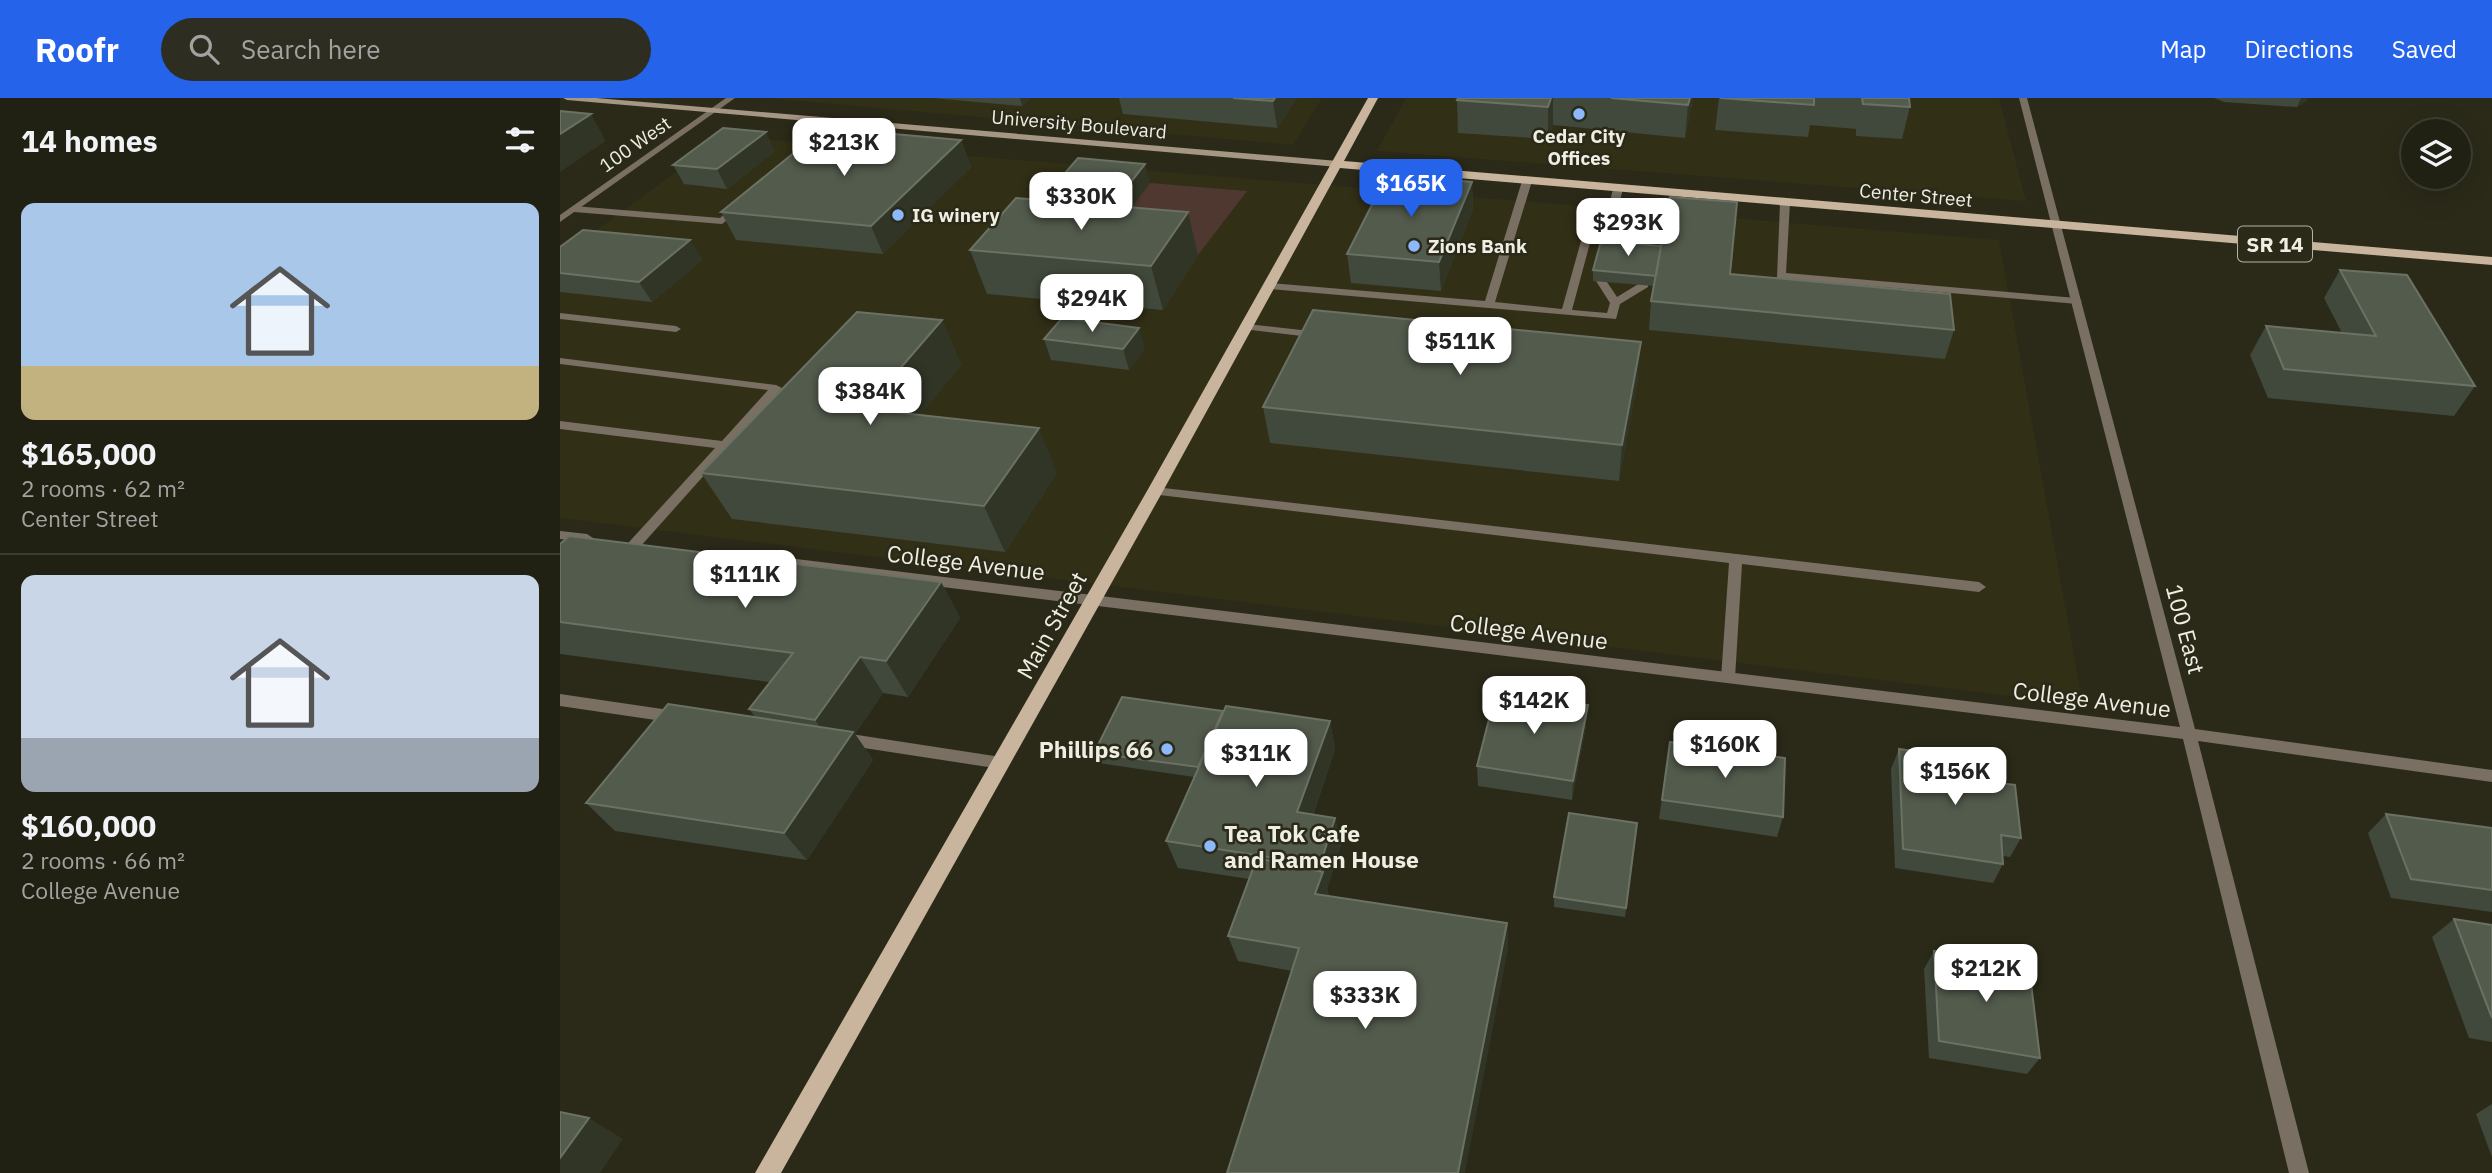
<!DOCTYPE html>
<meta charset="utf-8">
<style>
body{margin:0;font-family:"IBM Plex Sans",sans-serif;background:#2d2d21;color:#f1f3f6;height:100vh;display:flex;flex-direction:column;font-size:26px;white-space:nowrap}
*{box-sizing:border-box;margin:0}
p{font-size:23px;color:#a2a3a0}
.icon{flex:none;width:38px;height:38px;fill:none;stroke:currentColor;stroke-width:2;stroke-linecap:round;stroke-linejoin:round}
.map{position:relative;flex:1;overflow:hidden}
.sheet{display:flex;flex-direction:column;background:#202013;width:560px}
.sheet>*{flex:none}
.fabs{position:absolute;left:1841px;top:21px;display:grid;gap:14px}
.fabs a{display:grid;place-items:center;width:70px;height:70px;border-radius:50%;background:#202013;box-shadow:0 7px 28px #0002,0 0 0 2px #3d3e33;font-size:35px}
.price{position:absolute;translate:-50% -60px;padding:0 16px;border-radius:14px;background:#fff;color:#222;font-size:23px;line-height:46px;filter:drop-shadow(0 2px 4px #0008)}
.price::after{content:'';position:absolute;left:50%;top:42px;width:21px;height:16px;margin-left:-10px;background:inherit;clip-path:polygon(0 0,100% 0,50% 100%)}
.price.active{background:#2563eb;color:#fff}
ul{padding:0;list-style:none}
li{display:grid;align-content:center;gap:14px;height:371px;padding:0 21px}
li+li{border-top:2px solid #3d3e33}
li span{display:grid;place-items:center;height:217px;border-radius:14px;color:#555}
li>.icon{margin-inline-start:auto}
span .icon{width:126px;height:126px;fill:#fffc;stroke-width:1}
li b{font-size:30px}
h2{display:flex;justify-content:space-between;align-items:center;height:84px;padding:0 21px;font-size:30px}
header{display:flex;align-items:center;gap:42px;box-sizing:border-box;height:98px;padding:0 35px;background:#2563eb;color:#fff}
header strong{font-size:33px}
nav{display:flex;gap:38px;margin-inline-start:auto;font-size:24px}
.search{width:490px;height:63px;background:#2d2d21;display:flex;align-items:center;gap:18px;box-sizing:border-box;padding:0 24px;border-radius:38px;color:#a2a3a0;font-size:26px}
main{display:flex;flex:1;min-height:0}
.map>svg:first-child{display:block}
.built{fill:#322f17}
.green{fill:#4e3830}
.lines{fill:none;stroke-linecap:round;stroke-linejoin:round}
.lane{fill:#796f63;fill-rule:evenodd}
.street{fill:#796f63;fill-rule:evenodd}
.secondary{fill:#a69784;fill-rule:evenodd}
.primary{fill:#c9b59d;fill-rule:evenodd}
.wall{fill:#40493b}
.shaded-wall{fill:#303526}
.building{fill:#535b4d;stroke:#6b7264;stroke-width:2}
.poi-dot{fill:#8cb9fc;stroke:#2b2a19;stroke-width:2.5}
.labels{text-anchor:middle;dominant-baseline:central;stroke-width:5;stroke-linejoin:round;paint-order:stroke}
.far-street-label{font-size:19px;fill:#efeee3;stroke:#2b2a19}
.far-poi-label{font-size:19px;font-weight:bold;fill:#efeee3;stroke:#2b2a19;text-anchor:start}
.shield{fill:#2b2a19;stroke:#b4b3a6;stroke-width:2}
.shield-label{font-size:21px;font-weight:bold;fill:#efeee3}
.street-label{font-size:23px;fill:#efeee3;stroke:#2b2a19}
.poi-label{font-size:23px;font-weight:bold;fill:#efeee3;stroke:#2b2a19;text-anchor:end}
</style>
<header>
<strong>Roofr</strong>
<div class="search"><svg class="icon" aria-label="search" viewBox="0 0 24 24"><circle cx="10" cy="10" r="6"/><path d="M15 15l6 6"/></svg>Search here</div>
<nav><a>Map</a><a>Directions</a><a>Saved</a></nav>
</header>
<main>
<section class="sheet">
<h2>14 homes<svg class="icon" aria-label="filters" viewBox="0 0 24 24"><path d="M4 7h16M4 17h16"/><circle cx="9" cy="7" r="2"/><circle cx="15" cy="17" r="2"/></svg></h2>
<ul>
<li><span style="background:linear-gradient(#a9c7e8 75%,#c2b280 0)"><svg class="icon" aria-label="home" viewBox="0 0 24 24"><path d="M3 11l9-7 9 7M6 9v11h12V9"/></svg></span><div><b>$165,000</b><p>2 rooms · 62 m²</p><p>Center Street</p></div></li>
<li><span style="background:linear-gradient(#c9d6e8 75%,#9aa5b1 0)"><svg class="icon" aria-label="home" viewBox="0 0 24 24"><path d="M3 11l9-7 9 7M6 9v11h12V9"/></svg></span><div><b>$160,000</b><p>2 rooms · 66 m²</p><p>College Avenue</p></div></li>
</ul>
</section>
<div class="map">
<svg width="1932" height="1075" viewBox="0 0 1932 1075">
<rect width="100%" height="100%" fill="#2b2a19"/>
<path class="built" d="M208,0h554l-29,47z
M846,0h593l27,103 -649,-50z
M165,38l1274,104 84,465 -1523,-187v-261z"/>
<path class="green" d="M590,85l97,8 -49,64 -96,-8z"/>
<g class="lines">
<path class="lane" d="M279,22l7,2 -43,36h-6v-4z
M967,80l5,3 -37,121 67,7 19,-68 21,-7 11,-45 5,-3 5,3 -12,46 30,15 -9,2 -27,-13 -15,4 -18,67 35,3 3,-10 -14,-22 1,-2h8l12,18 23,-14h8v4l-28,17 -4,15 -346,-30 -5,-3 5,-3 215,18 37,-120z
M1225,102l5,3 -4,70 291,25 5,3 -5,3 -300,-26 3,-75z
M176,107l8,2 -22,17 -148,-12 -5,-3 5,-3 146,12z
M0,215l116,13 5,3 -5,3 -116,-13z
M687,226l72,8 5,3 -5,3 -76,-9v-4z
M0,260l216,27 6,3 -142,159 -5,2 -7,-5 2,-3 85,-93 -155,-19v-8l162,20 46,-51 -208,-26z
M595,389l824,95 7,5 -7,5 -237,-28 -7,114 -2,4h-10l-2,-4 8,-115 -578,-69 -2,-3z
M0,596l116,17 5,2 2,4 -2,4 -5,2 -116,-17z
M291,636l150,23 5,2 3,4 -3,4 -5,2 -150,-23 -5,-2 -3,-4 3,-4z"/>
<path class="street" d="M166,0h9l-175,124v-7z
M1459,0h8l168,631 297,41v12l-294,-41 111,432h-20l-106,-434 -1395,-171 -7,-5 7,-5 1392,169z
M0,433l27,3 6,4 -6,4 -27,-3z"/>
<path class="secondary" d="M3,0h33l742,63 5,3 -5,3 -771,-67z"/>
<path class="primary" d="M808,0h10l-34,63 1148,96v8l-1152,-97 -177,323 -382,682h-26l392,-682z"/>
</g>
<path class="wall" d="M372,0h98l-8,8z
M559,0h178l-20,30 -154,-14z
M898,0h235l-8,40 -132,-13 -5,14 -90,-6 -1,-33z
M1159,0h143l48,9 -8,32 -46,-3v-7l-46,-4 -2,12 -93,-7z
M1654,0h94l-1,2 -10,7 -73,-5z
M401,42l10,27 -88,87 -147,-14 -15,-28 105,-67z
M215,53l-48,38 -43,-5 -11,-19z
M912,84l1,27 -32,82 -90,-8 -4,-29z
M590,85l-18,24 66,48 -35,55 -176,-16 -17,-44 72,-50z
M130,142l12,20 -50,42 -92,-10v-45z
M1033,172l137,4 224,56 -9,29 -296,-29 2,-29 3,-15 -61,-5z
M1780,172l135,116 -21,30 -186,-18 -18,-43 16,-29 76,7 -18,-35z
M382,222l19,45 -41,50 137,58 -52,79 -273,-33 -31,-46z
M484,241l101,9 -16,22 -78,-10z
M1078,280l-19,103 -349,-38 -7,-36z
M0,446l381,38 19,36 -52,79 -25,-4 -28,41 18,26 -66,100 -192,-29 -29,-28 169,-86 -6,-8 21,-27 -210,-28z
M663,613l107,10 5,28 -22,66 22,3 6,27 -14,44 2,7 178,27 1,26 -216,22 -54,-10 -10,-25 21,-57 -71,-11 -12,-27 28,-64 -96,-14 -4,-10z
M1026,627l-14,75 -94,-14 -1,-20z
M1110,644l113,75 -6,20 -118,-18z
M1339,651l91,33 31,56 -11,19 -7,-1v8l-10,19 -98,-15 -4,-99z
M1826,716l106,14v84l-101,-14 -23,-65z
M1077,725l-12,94 -71,-10v-10z
M1894,821l38,6v117l-23,-4 -37,-101z
M1374,853l106,107 -13,16 -98,-16 -5,-89z
M1932,1006v53l-16,-43z"/>
<path class="shaded-wall" d="M460,0h10l-8,8z
M715,0h22l-20,30 -4,-27z
M991,0h2v27l-5,14v-32z
M1130,0h3l-8,40 3,-33z
M1741,0h7l-1,2 -10,7z
M31,16l15,27 -46,31v-38z
M206,34l9,19 -48,38 -10,-20z
M401,42l10,27 -88,87 -12,-28z
M585,66l5,19 -44,58 -5,-20z
M912,84l1,27 -32,82 -2,-29z
M628,114l10,43 -35,55 -12,-44z
M130,142l12,20 -50,42 -13,-20z
M382,222l19,45 -73,90 -23,-46z
M579,230l6,20 -16,22 -6,-21z
M1081,244l-3,36 -19,103 3,-36z
M479,330l18,45 -52,79 -21,-46z
M381,484l19,36 -52,79 -22,-36z
M300,559l23,36 -28,41 18,26 -66,100 -23,-27 55,-80 -24,-33z
M1028,607l-2,20 -14,75 1,-19z
M770,623l5,28 -31,91 -7,-28z
M775,720l6,27 -14,44 2,10 -14,-5 7,-20 -2,-9z
M947,825l1,26 -43,224h-7z
M29,1020l34,21 -23,34h-40v-15z"/>
<path class="building" d="M673,0h42l-2,3z
M898,0h93l-3,9 -91,-7z
M1051,0h79l-2,7z
M1160,0h94v7z
M1302,0h47l1,9 -47,-3z
M0,13l31,3 -31,20z
M163,30l43,4 -49,37 -44,-4z
M289,32l112,10 -90,86 -150,-14 85,-69 20,2 14,-12z
M518,60l67,6 -33,42 -70,-6z
M827,77l85,7 -33,80 -92,-8z
M1110,99l67,5 -7,72 220,20 4,36 -303,-29z
M456,100l172,14 -37,54 -181,-16z
M23,132l107,10 -51,42 -79,-9v-26z
M1041,143l60,5 -5,30 -63,-6z
M1780,172l67,5 68,111 -191,-17 -18,-43 110,10z
M753,212l328,32 -19,103 -359,-38z
M297,214l85,8 -77,89 174,19 -55,78 -283,-33z
M502,220l77,10 -16,21 -79,-10z
M9,438l372,46 -55,79 -26,-4 -45,63 -66,-11 44,-56 -233,-31v-78z
M936,594l92,13 -15,76 -96,-15z
M562,599l101,14 -25,56 -104,-14z
M108,606l185,28 -69,101 -198,-30z
M666,608l104,15 -33,91 38,6 -15,47 -154,-24z
M1110,644l115,16 -2,59 -121,-17z
M1339,651l89,12 2,21 25,3 6,53 -20,-3 2,29 -100,-15z
M1009,715l68,10 -11,85 -72,-11z
M1826,716l106,14v62l-81,-11z
M697,760l66,14 -8,22 192,29 -49,250h-231l72,-225 -71,-12z
M1894,821l38,6v93z
M1374,853l95,15 11,92 -101,-17z
M0,1014l29,6 -29,40z"/>
<g class="poi-dot">
<circle cx="1019" cy="16" r="7"/>
<circle cx="338" cy="117" r="7"/>
<circle cx="854" cy="148" r="7"/>
<circle cx="607" cy="651" r="7"/>
<circle cx="650" cy="748" r="7"/>
</g>
<g class="labels">
<g class="far-street-label">
<text transform="translate(519 26) rotate(5)">University Boulevard</text>
<text transform="translate(75 46) rotate(-35)">100 West</text>
<text transform="translate(1356 97) rotate(5)">Center Street</text>
</g>
<g class="far-poi-label">
<text x="1019" y="38" text-anchor="middle">Cedar City<tspan x="1019" dy="22">Offices</tspan></text>
<text x="352" y="117">IG winery</text>
<text x="868" y="148">Zions Bank</text>
</g>
<rect class="shield" x="1678" y="128.5" width="74" height="35" rx="5"/>
<g class="shield-label">
<text x="1715" y="146">SR 14</text>
</g>
<g class="street-label">
<text transform="translate(406 464) rotate(7)">College Avenue</text>
<text transform="translate(491 527) rotate(-61)">Main Street</text>
<text transform="translate(1626 531) rotate(75)">100 East</text>
<text transform="translate(969 533) rotate(7)">College Avenue</text>
<text transform="translate(1532 601) rotate(7)">College Avenue</text>
</g>
<g class="poi-label">
<text x="593" y="651">Phillips 66</text>
<text x="664" y="735" text-anchor="start">Tea Tok Cafe<tspan x="664" dy="26">and Ramen House</tspan></text>
</g>
</g>
</svg>
<div class="fabs">
<a><svg class="icon" aria-label="layers" viewBox="0 0 24 24"><path d="M12 4l9 5-9 5-9-5zM3 14l9 5 9-5"/></svg></a>
</div>
<b class="price" style="left:284px;top:80px">$213K</b>
<b class="price active" style="left:851px;top:121px">$165K</b>
<b class="price" style="left:521px;top:134px">$330K</b>
<b class="price" style="left:1068px;top:160px">$293K</b>
<b class="price" style="left:532px;top:236px">$294K</b>
<b class="price" style="left:900px;top:279px">$511K</b>
<b class="price" style="left:310px;top:329px">$384K</b>
<b class="price" style="left:185px;top:512px">$111K</b>
<b class="price" style="left:974px;top:638px">$142K</b>
<b class="price" style="left:1165px;top:682px">$160K</b>
<b class="price" style="left:696px;top:691px">$311K</b>
<b class="price" style="left:1395px;top:709px">$156K</b>
<b class="price" style="left:1426px;top:906px">$212K</b>
<b class="price" style="left:805px;top:933px">$333K</b>
</div>
</main>
